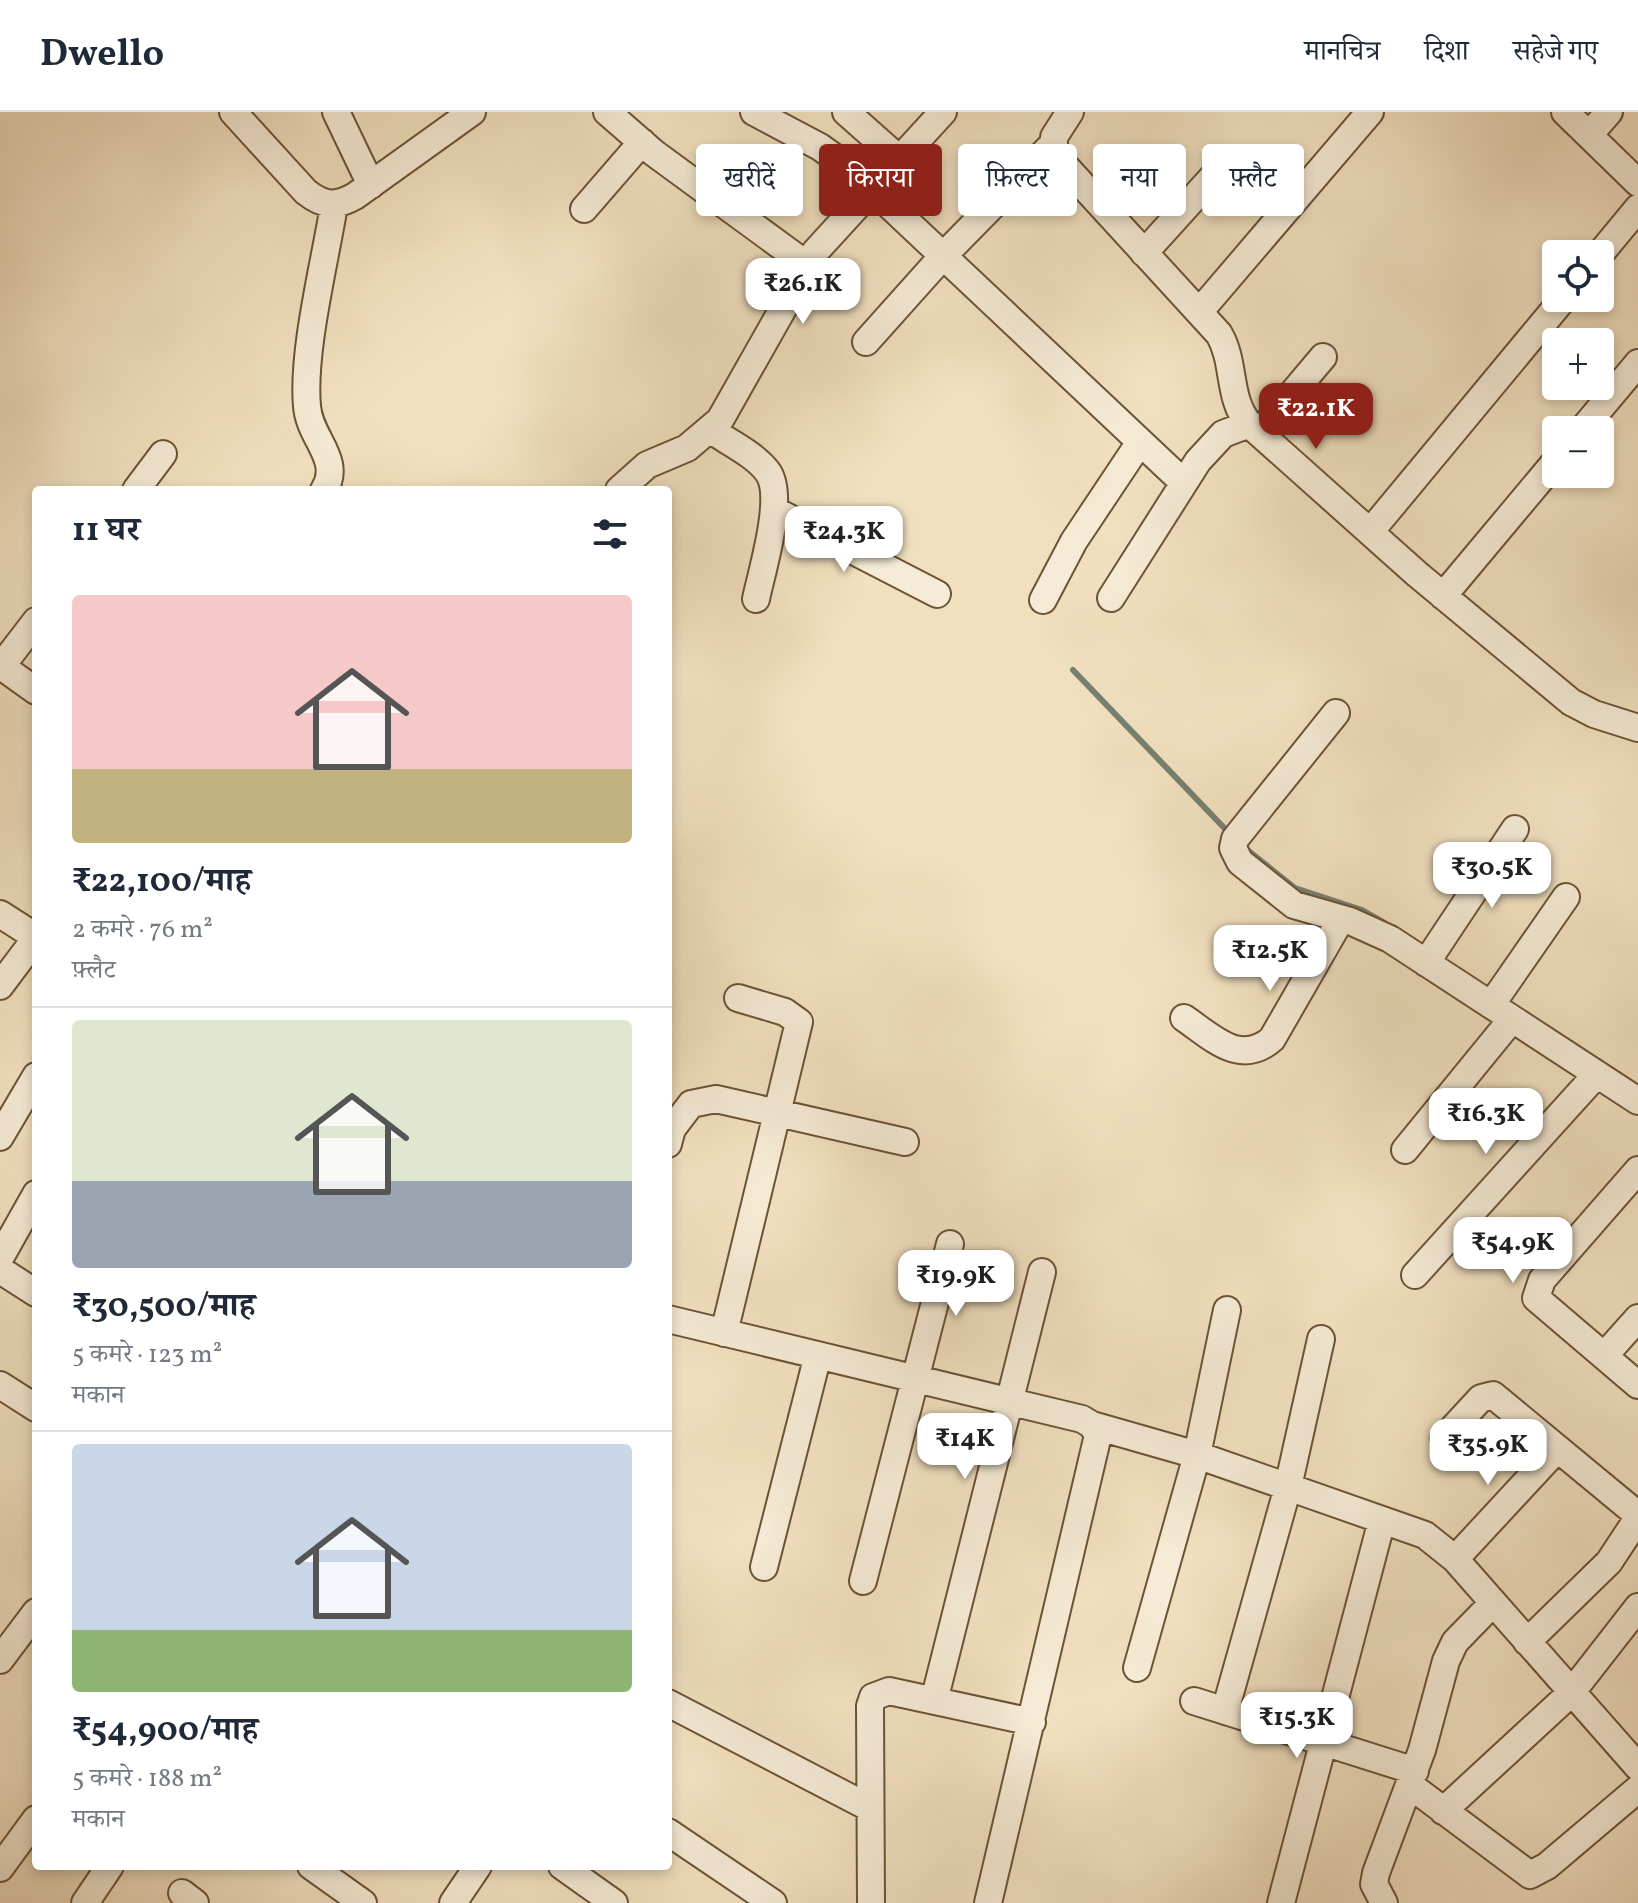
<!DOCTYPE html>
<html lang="hi">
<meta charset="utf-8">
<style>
body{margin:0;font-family:Vollkorn,"Noto Serif Devanagari",serif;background:#f6f6f7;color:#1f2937;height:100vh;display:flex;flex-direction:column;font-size:30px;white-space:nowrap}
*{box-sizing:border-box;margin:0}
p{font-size:26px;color:#747a83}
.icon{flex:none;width:44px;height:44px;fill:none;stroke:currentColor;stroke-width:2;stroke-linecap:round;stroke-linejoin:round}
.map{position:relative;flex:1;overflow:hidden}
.details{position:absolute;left:32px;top:374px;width:640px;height:1384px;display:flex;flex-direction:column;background:#fff;border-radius:8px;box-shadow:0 4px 12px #0003}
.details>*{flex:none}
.hud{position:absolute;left:696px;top:32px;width:760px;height:72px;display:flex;gap:16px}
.buttons{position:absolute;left:1542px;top:128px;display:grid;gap:16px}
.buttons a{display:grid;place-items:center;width:72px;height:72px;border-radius:8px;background:#fff;box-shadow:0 4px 12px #0003;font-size:40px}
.price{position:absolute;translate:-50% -68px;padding:0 18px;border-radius:16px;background:#fff;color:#222;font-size:26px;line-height:52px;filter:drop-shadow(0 2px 4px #0008)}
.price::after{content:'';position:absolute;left:50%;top:48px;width:24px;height:18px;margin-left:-12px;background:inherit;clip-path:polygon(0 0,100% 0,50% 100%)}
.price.on{background:#8f2418;color:#fff}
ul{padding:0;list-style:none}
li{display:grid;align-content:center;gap:16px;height:424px;padding:0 40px}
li+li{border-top:2px solid #e0e1e3}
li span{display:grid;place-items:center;height:248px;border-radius:8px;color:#555}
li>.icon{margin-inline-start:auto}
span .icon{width:144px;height:144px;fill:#fffc;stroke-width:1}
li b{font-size:34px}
h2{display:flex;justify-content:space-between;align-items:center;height:96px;padding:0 40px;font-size:34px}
.tag{padding:0 28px;border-radius:8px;background:#fff;box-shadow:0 4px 12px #0003;font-size:28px;line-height:72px}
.tag.on{background:#8f2418;color:#fff}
header{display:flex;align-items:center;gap:48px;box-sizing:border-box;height:112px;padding:0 40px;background:#fff;border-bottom:2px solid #e0e1e3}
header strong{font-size:38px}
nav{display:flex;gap:44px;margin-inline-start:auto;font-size:28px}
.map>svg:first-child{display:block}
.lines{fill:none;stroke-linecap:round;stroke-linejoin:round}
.stream{stroke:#77806f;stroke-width:6}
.minor-casing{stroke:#6c5335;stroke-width:30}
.minor{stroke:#f6ebd6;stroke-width:26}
</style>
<header>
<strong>Dwello</strong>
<nav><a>मानचित्र</a><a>दिशा</a><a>सहेजे गए</a></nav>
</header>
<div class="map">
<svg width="1638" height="1791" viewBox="0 0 1638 1791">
<rect width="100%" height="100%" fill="#f1e0c0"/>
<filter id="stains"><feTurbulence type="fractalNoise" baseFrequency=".0025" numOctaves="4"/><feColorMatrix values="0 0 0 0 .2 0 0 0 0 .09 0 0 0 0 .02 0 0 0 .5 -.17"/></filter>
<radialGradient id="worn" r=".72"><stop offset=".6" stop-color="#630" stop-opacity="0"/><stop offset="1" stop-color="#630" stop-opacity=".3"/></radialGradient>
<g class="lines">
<path class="stream" d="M1073,558l158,165
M1245,736l50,40 67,22 23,13"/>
<defs>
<path id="minor" d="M233,0l73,80c18,14 30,15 49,4l117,-84
M336,0l35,73
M607,0l47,41 153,112
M754,0l66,35 32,23 331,312
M846,0l53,47
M1070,0l-16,25v17l165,180c17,29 8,64 30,90l168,150 154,128 23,12 44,14
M1565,0l73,71
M1589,23l20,-23
M584,97l58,-67
M1144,141l76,-84
M1600,142l38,-46
M1200,199l170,-199
M866,230l76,-85 109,-111
M711,318c17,12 43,24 56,41 19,23 -5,99 -11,128
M1582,318l56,-67
M1259,321l64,-76
M136,378l27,-36
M324,378c19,-30 -15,-52 -17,-84 -5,-55 18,-144 27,-201
M619,378l28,-25 40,-17 33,-28 95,-168 128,-140
M774,398l163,84
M1370,420l194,-234
M1443,484l113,-135
M1111,486l87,-137 25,-27 26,-10
M1043,488l31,-59 66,-99
M1,554l35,25
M0,556l36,-47
M1336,601l-101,126 -2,9 7,14 54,43 56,16 40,18 248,162
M0,802l36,23
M1426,851l89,-134
M0,874l36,-48
M1491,893l75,-108
M1184,906c28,19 56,49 88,21l69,-120
M0,1025l36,-61
M668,1032l4,-15 19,-25 25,-5 189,43
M1405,1038l107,-131
M1638,1058l-96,110 -6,18 102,87
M0,1146l36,-64
M0,1158l36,23
M1415,1163l182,-201
M668,1207l414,100 10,6 6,10 -110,468
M724,1221l75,-311 -14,-10 -47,-14
M1604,1244l34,-38
M0,1273l36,23
M1092,1313l105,30 228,80 30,24 183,208
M1444,1326l37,-40 12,-3 145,120
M1455,1447l102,-110
M764,1455l54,-212
M863,1469l87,-337
M1527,1530l82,-80 29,-44
M0,1548l36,-48
M1137,1556l60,-213 30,-145
M934,1589l108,-429
M1194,1589l221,70
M668,1591l202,105
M1225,1599l63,-224 33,-148
M1411,1674l119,89 17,-9 91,-77
M1443,1699l128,-118 67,-86
M668,1720l105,71
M311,1754l52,37
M562,1754l52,37
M0,1756l36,-49
M182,1781l13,10
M85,1791l25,-37
M453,1791l25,-37
M871,1791l-1,-197 3,-9 16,-6 143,31
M1281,1791l101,-383
M1384,1791l-10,-19 2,-11 46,-123 24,-89 9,-19 37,-38"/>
</defs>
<use href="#minor" class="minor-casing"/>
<use href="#minor" class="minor"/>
</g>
<rect width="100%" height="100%" filter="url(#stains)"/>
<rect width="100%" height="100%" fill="url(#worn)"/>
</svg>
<div class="buttons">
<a><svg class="icon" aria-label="locate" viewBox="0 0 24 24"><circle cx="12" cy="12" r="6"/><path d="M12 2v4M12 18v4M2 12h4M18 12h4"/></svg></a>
<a>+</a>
<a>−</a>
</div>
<b class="price" style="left:803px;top:214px">₹26.1K</b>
<b class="price on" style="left:1316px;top:339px">₹22.1K</b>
<b class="price" style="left:844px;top:462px">₹24.3K</b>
<b class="price" style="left:1492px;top:798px">₹30.5K</b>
<b class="price" style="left:1270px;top:881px">₹12.5K</b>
<b class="price" style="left:1486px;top:1044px">₹16.3K</b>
<b class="price" style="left:1513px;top:1173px">₹54.9K</b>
<b class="price" style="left:956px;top:1206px">₹19.9K</b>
<b class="price" style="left:965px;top:1369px">₹14K</b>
<b class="price" style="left:1488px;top:1375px">₹35.9K</b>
<b class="price" style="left:1297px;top:1648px">₹15.3K</b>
<div class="hud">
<a class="tag">खरीदें</a>
<a class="tag on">किराया</a>
<a class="tag">फ़िल्टर</a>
<a class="tag">नया</a>
<a class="tag">फ़्लैट</a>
</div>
<section class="details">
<h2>11 घर<svg class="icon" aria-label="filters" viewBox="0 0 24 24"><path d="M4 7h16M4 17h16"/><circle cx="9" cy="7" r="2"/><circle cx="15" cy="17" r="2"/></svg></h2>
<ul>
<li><span style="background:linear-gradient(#f6c9c9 70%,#c2b280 0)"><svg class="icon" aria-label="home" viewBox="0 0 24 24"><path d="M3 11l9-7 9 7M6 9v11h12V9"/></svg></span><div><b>₹22,100/माह</b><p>2 कमरे · 76 m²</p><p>फ़्लैट</p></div></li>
<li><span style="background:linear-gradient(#dfe7d0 65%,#9aa5b1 0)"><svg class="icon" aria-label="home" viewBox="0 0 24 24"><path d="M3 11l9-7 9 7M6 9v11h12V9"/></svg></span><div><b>₹30,500/माह</b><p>5 कमरे · 123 m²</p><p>मकान</p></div></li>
<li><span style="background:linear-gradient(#c9d6e8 75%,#8fb573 0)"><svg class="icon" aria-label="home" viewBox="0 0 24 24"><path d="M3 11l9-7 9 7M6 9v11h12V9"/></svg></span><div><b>₹54,900/माह</b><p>5 कमरे · 188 m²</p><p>मकान</p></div></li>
</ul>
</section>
</div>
